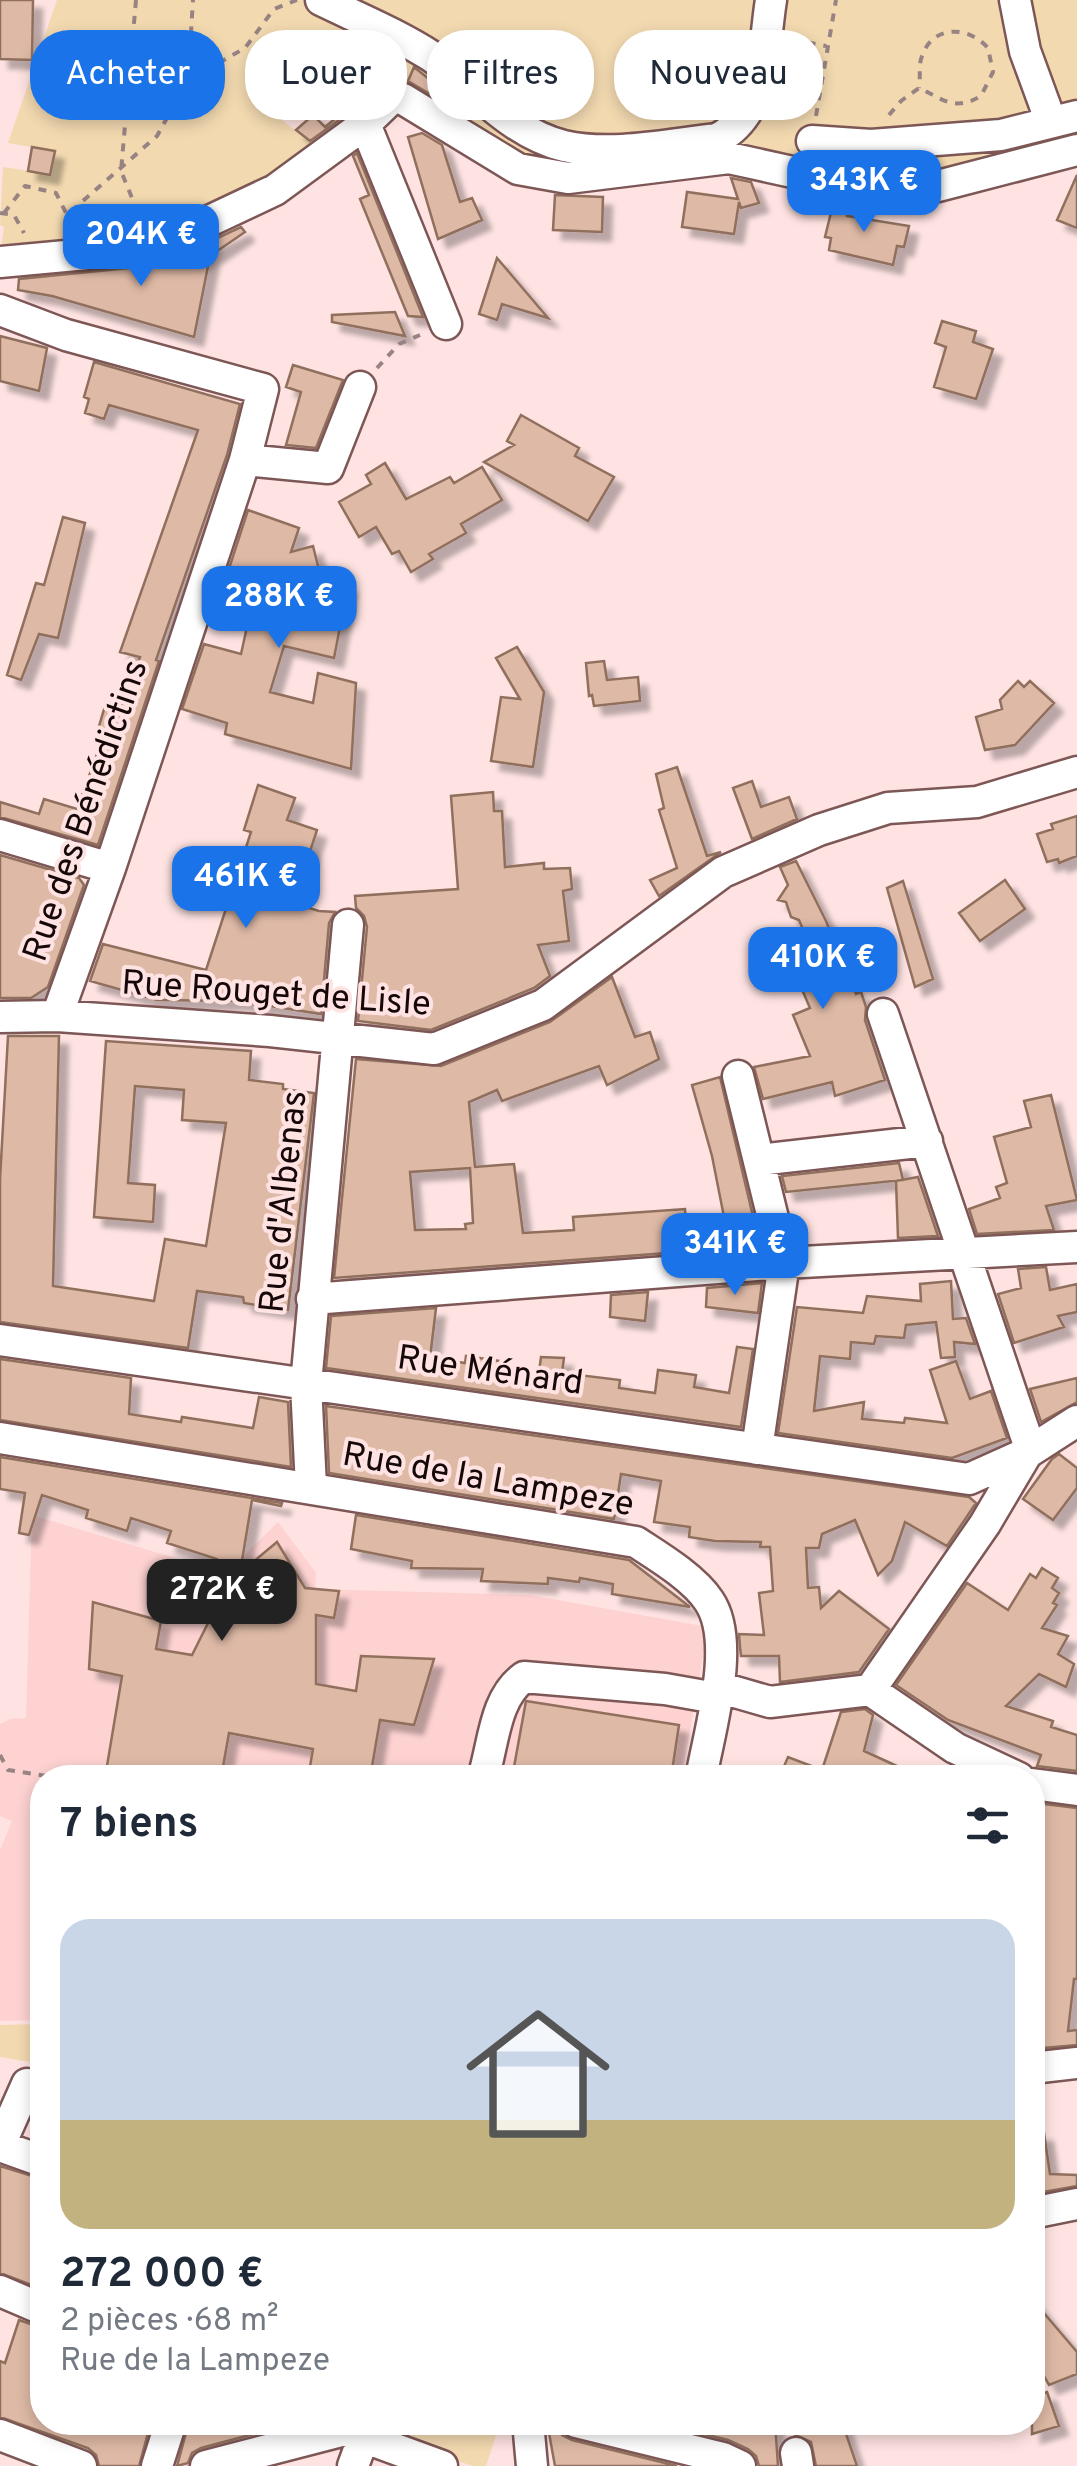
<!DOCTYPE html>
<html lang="fr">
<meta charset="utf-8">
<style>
body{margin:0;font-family:Overpass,sans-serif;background:#f2f2f3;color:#1f2937;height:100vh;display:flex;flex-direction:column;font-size:38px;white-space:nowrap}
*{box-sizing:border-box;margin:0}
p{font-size:32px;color:#747a83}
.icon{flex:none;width:55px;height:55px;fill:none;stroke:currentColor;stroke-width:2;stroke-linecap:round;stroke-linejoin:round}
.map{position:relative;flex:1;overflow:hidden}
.panel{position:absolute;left:30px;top:1765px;width:1015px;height:670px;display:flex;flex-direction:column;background:#fff;border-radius:40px;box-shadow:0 5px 15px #0003}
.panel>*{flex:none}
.guide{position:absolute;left:30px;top:30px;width:1018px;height:90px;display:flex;gap:20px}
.price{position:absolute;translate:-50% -85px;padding:0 22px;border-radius:20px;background:#1a73e8;color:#fff;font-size:32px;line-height:65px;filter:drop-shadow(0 2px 5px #0008)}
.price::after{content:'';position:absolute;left:50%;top:60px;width:30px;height:22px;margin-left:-15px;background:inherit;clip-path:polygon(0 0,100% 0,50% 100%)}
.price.selected{background:#222;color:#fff}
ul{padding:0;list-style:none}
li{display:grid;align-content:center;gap:20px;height:530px;padding:0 30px}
li span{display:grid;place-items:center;height:310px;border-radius:30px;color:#555}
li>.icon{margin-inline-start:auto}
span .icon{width:180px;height:180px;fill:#fffc;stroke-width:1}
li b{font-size:42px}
h2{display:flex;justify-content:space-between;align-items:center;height:120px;padding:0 30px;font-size:42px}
.tag{padding:0 35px;border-radius:40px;background:#fff;box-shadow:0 5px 15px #0003;font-size:35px;line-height:90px}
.tag.selected{background:#1a73e8;color:#fff}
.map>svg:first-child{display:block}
.built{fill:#fdd2d1}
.green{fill:#f2d9b0}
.building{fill:#deb9a6;stroke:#906f5d;stroke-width:2.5;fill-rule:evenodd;filter:url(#shadow)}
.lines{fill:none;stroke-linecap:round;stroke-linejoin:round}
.minor-casing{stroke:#7d5756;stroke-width:35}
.path{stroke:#988383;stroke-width:4;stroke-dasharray:8 8;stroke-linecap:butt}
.minor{stroke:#fff;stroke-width:30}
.labels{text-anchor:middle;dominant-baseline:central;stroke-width:8;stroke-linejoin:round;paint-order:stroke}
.street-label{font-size:35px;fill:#160808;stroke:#fee3e2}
</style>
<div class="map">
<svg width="1077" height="2466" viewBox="0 0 1077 2466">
<defs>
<filter id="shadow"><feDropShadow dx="9" dy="9" stdDeviation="2.5" flood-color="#0004"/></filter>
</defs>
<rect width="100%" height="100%" fill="#fee3e2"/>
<path class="built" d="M32,1515l199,60 4,-11 43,-42 38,51 -1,16 215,6 178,32 -26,150 -640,1v242l-42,1v-171l12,-29 -12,-5v-92l10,-5 16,-1z"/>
<path class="green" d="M57,0h1020v143l-116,29 -425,-7 -86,-56 -54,-28 -22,-2 -28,-37 -99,37 36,42 39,30 -160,85 -162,21 4,-30 -4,-2 3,-58 47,7 4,-23 -46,-8z
M42,2024v40l-42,-7v-32z
M375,2423h125l-14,43h-13l-94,-31z"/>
<path class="building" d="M0,0h33l-1,60 -32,-1z
M414,67l41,33 -3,7 -44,-26z
M354,103l3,3 -4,4 -43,31 -14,-11 17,-15 12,12z
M422,133l20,12 18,57 12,-4 10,22 -44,19 -30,-102z
M32,147l23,4 -5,24 -22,-4z
M357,153l66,164 -15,-1 -48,-117 9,-4 -16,-39z
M1077,175v53l-20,-8z
M731,178l20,4 8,21 -18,5 -2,-6 -5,32 -52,-7 5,-35 51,7z
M555,195l48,2 -1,35 -49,-2z
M835,196l13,1 -1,19 62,10 -5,21 -7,-1 -4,19 -64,-15 2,-12 -6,-1z
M241,227l4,5 -35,24 -16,81 -142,-41 -34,-6 1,-11 140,-14z
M497,258l51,60 -46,-14 -5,16 -18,-6z
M395,312l10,24 -73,-14v-7z
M942,321l34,10 -3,11 20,7 -17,50 -42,-12 12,-40 -11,-4z
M0,336l47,12 -8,43 -39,-10z
M94,362l146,42 -13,51 -71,205 3,1 -61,184 -98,-28v-15l39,12 5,-15 33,10 27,-74 -7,-2 8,-27 15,4 20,-53 -20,-5 78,-222 -89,-25 -5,14 -19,-6 4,-14 -5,-2z
M293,365l50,15 -27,68 -30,-3 15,-53 -15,-5z
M521,415l58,33 -4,8 39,21 -26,44 -104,-59 30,-17 -7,-4z
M385,463l21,36 44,-22 4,6 28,-16 20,33 -41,24 5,9 -37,21 4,5 -22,13 -12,-21 -7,3 -16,-27 -17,10 -20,-35 32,-18 -5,-9z
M248,510l51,18 -8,24 22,-6 9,36 26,3 -14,73 -50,-12 -14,46 43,11 5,-30 38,10 -5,86 -126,-35 2,-11 -45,-14 22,-65 37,10 13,-59 -31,-8z
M63,517l22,6 -27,115 -19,-4 -18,46 -14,-5 29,-92 8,2z
M517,647l27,45 -11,75 -42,-6 10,-64 19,2 -24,-41z
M604,661l3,19 31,-3 2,24 -46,5 -2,-11 -3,1 -3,-33z
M1018,681l6,6 6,-6 24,22 -39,42 -30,5 -9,-33 26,-8 -2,-9z
M677,767l30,89 14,-4 -62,44 -9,-16 27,-12 -18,-58 5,-2 -8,-34z
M752,781l9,26 28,-10 8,22 -45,20 -19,-51z
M258,785l37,13 -8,22 30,10 -12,37 -20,-7 -12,37 46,14 16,1 -6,11 -8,91 -83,-13 -81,-1 -67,-19 13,-37 103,26 45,-138 -7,-2z
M493,792l1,19h8l3,56 39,-4v6l26,-1 2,21 -9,2 6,50 -31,4 12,31 -16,12 -103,42 -73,-9 9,-94 -3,-11 -8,-8 -1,-12 103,-7 -7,-93z
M1077,816v40l-18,7 -1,-4 -11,3 -10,-28 16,-5 -2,-5z
M0,855l79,23 5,7 -36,102 -17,11h-31z
M796,861l30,60 30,73 5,-2 5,15 -1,13 20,60 -50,16 -3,-14 -69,17 -9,-32 56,-11 -17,-41 17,-7 -15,-35 16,-8 -5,-11 6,-3 -13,-31 -8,-3 -5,-15 -8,-2 10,-15 -8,-18z
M1005,880l20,29 -45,32 -21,-28z
M903,881l30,98 -18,8 -28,-99z
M612,977l23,60 15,-5 9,27 -52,26 -8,-19 -97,35 -5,-11 -28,12 6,65 39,-3 9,69 51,-3 -1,-13 112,-8 1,15 39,-2 -13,-66 -20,-71 28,-8 40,169 -426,32 22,-219 85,7 109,-44zM470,1168l3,55 -8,1 1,5 -51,1 -5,-58z
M8,1036h51l-6,250 101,15 11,-62 41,7 20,-123 -44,-3 2,-30 -49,-4 -7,97 27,2 -2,37 -59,-5 12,-176 145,10 -2,29 34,4v5l31,4 -26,217 -44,-7 -1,-6 -46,-6 -9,57 -188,-26v-143z
M1051,1095l26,105 -31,6 8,24 -77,4 -8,-25 31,-11 -4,-11 11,-4 -13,-46 37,-10 -7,-26z
M899,1163l4,17 -117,12 -4,-16z
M918,1177l20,59 -40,2 -2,-57z
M1046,1267l4,23 27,-6v28l-19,4 6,11 -50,16 -16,-49 23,-6 -3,-19z
M951,1281l2,38 13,-1 9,26 -21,-2 1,15 -14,1 -5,-36 -30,3 -2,13 -28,-2 -2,8 -23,-2 -1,17 -30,-3 -6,55 50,-9 -2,17 42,4 1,-5 42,5 -17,-53 26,-9 14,38 21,-8 16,47 -55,20 -174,-25 19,-126 66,6 4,-17 54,5 -1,-17z
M762,1283l-4,30 -52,-6 1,-19z
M648,1292l-3,29 -35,-4 1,-22z
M436,1308l-6,50 35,5 1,-7 34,5v5l39,6 2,-15 23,1 -2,15 58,7 -1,8 36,5 3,-23 38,5 -2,12 35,6 8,-46 16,2 -12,78 -415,-59 5,-52z
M0,1359l131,19 -2,36 52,8 1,-5 71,11 6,-31 29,5 3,65 -291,-47z
M1077,1378v24l-36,20 -11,-33z
M326,1406l643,91 7,6 -29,43 -42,-24 -13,39 -14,14 -23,-55 -33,14 -3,14h-13l2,40 11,-1 2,21 18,-17 50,38 -30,43 -79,10 -1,-26h-38l-1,-9 -1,-13 25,1 -5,-42 14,-2 -3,-44h-10l1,-5 -46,-1 -26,-4 1,-10 -36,-5 7,-41 -40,-7 -7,45 -285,-46z
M1059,1454l18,14v20l-24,32 -30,-21 29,-40z
M0,1457l282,46 -1,3 -29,-6 -12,73 37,-31 28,46 34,3 -5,27 -18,-3v69l40,7 5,-35 73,3 -20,66 -34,-5 -10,58h-62l5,-29 -84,-16 -8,45h-116l17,-102 -33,-7 4,-67 68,19 -5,28 36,6 29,-58 -11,-2 7,-36 -50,-16 4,-12 -40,-13 -4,13 -41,-13 2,-8 -46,-15 -13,40 -10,-2 6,-40 -25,-4z
M356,1515l273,45 61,47 -78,-13 1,-10 -33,-6 -1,4 -31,-4v6l-67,-3 2,-12 -72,-1 1,-7 -61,-12z
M1042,1568l16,10 -6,10 7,5 -6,10 4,2 -15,23 26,8 -10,18 16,10 -8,23 -27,-13 -33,32 47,15 -2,6 26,8v36l-40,-5 4,-11 -93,-35 -52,-35 71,-102 41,27 22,-36 6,4z
M526,1701l153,24 -8,53h-159z
M865,1709l8,6 -9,36 59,27h-144l9,-21 34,13 19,-58z
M1044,1804l33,4v171h-3l-6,52 9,-1v15l-45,4v-93z
M1032,2133h12l6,41 27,1v11l-45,8z
M0,2166l42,13v110l-42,-16z
M1032,2299l45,53v22l-28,11 -17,-31z
M19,2320l23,8v94h109l-12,44h-40l-3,-11 -8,-7 -88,-31v-56l5,2z
M1047,2392l12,34 -27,8v-37z
M189,2422h110l-98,26 -9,5 -4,10 -11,3z
M547,2422h11l4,13 10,5 105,26h-122z
M677,2422h98l3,44h-19l-3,-10 -8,-7 -20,-9 -53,-13z
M790,2422h52l15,44h-41l-5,-24 -16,-7z"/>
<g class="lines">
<defs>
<path id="minor" d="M321,0c37,18 76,34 110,56 43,30 79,77 133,90 48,11 105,-2 153,-7 50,-25 46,-90 54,-139
M1015,0l10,51 26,71
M365,124l81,200
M812,141l59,4 130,-10 76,-19
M0,262l152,-14 123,-58 90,-66 28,-27 10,2 115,70 50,9 161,-20 77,17 132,11 139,-36
M0,310l66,25 197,54 -18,71 -135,408 -53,148
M245,460l83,8 32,-81
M0,835l110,33
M883,1014l147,434
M0,1017l57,-1 213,15 164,18 109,-44 180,-133 96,-42 69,-22 89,-6 100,-30
M738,1076l46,187 -27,186
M759,1160l168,-19
M312,1299l472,-36 293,-16
M0,1340l969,139 58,-26 50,-32
M0,1438l636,104c23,15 58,36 73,59 28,41 0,131 -8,177
M311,1487l-5,-103 42,-459
M718,1687l52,15 100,-12 85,58 64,30
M870,1690l115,-166 42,-71
M483,1778c11,-35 11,-79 41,-101l141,12 51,9
M1032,1784l45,6
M1032,2068l45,-5
M0,2145l27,-61
M0,2146l42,15
M1032,2213l45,-9
M0,2291l42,18
M528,2422l4,44
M576,2422l147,36 17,8
M327,2424l115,42
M0,2435l81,31
M796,2453l2,13
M157,2466l14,-44
M206,2466l139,-36
M353,2466l11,-30"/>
</defs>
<use href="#minor" class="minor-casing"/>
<path class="path" d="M136,0l-15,171 22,54
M792,39l34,7
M191,79l54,-31 29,-39 23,-9
M889,115l12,-14 18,-13c24,11 35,24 62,8l12,-24 -5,-24c-19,-22 -55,-24 -66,8 -4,10 -1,21 -3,32
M816,116l20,-116
M0,213l14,2 10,18
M4,213l21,-27 31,7 11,22 90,-79 31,-56 5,-80
M377,368l22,-24 21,-9
M0,1755l8,15 51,8"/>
<use href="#minor" class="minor"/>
</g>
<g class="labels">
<g class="street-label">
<text transform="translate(87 811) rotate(-71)">Rue des Bénédictins</text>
<text transform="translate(276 995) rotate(4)">Rue Rouget de Lisle</text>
<text transform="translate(285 1202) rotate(-84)">Rue d'Albenas</text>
<text transform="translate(490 1372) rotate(8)">Rue Ménard</text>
<text transform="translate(488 1481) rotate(10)">Rue de la Lampeze</text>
</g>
</g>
</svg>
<b class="price" style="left:864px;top:235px">343K €</b>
<b class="price" style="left:141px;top:289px">204K €</b>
<b class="price" style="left:279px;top:651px">288K €</b>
<b class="price" style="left:246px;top:931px">461K €</b>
<b class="price" style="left:823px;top:1012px">410K €</b>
<b class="price" style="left:735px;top:1298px">341K €</b>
<b class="price selected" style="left:222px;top:1644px">272K €</b>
<div class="guide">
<a class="tag selected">Acheter</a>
<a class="tag">Louer</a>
<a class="tag">Filtres</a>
<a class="tag">Nouveau</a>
</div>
<section class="panel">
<h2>7 biens<svg class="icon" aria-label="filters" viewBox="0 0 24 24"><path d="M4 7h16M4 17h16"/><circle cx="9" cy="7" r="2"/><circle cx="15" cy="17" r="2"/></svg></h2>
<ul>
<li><span style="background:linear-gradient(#c9d6e8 65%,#c2b280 0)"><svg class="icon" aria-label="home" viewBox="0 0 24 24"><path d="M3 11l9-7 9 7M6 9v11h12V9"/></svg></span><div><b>272 000 €</b><p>2 pièces · 68 m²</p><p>Rue de la Lampeze</p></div></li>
</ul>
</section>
</div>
